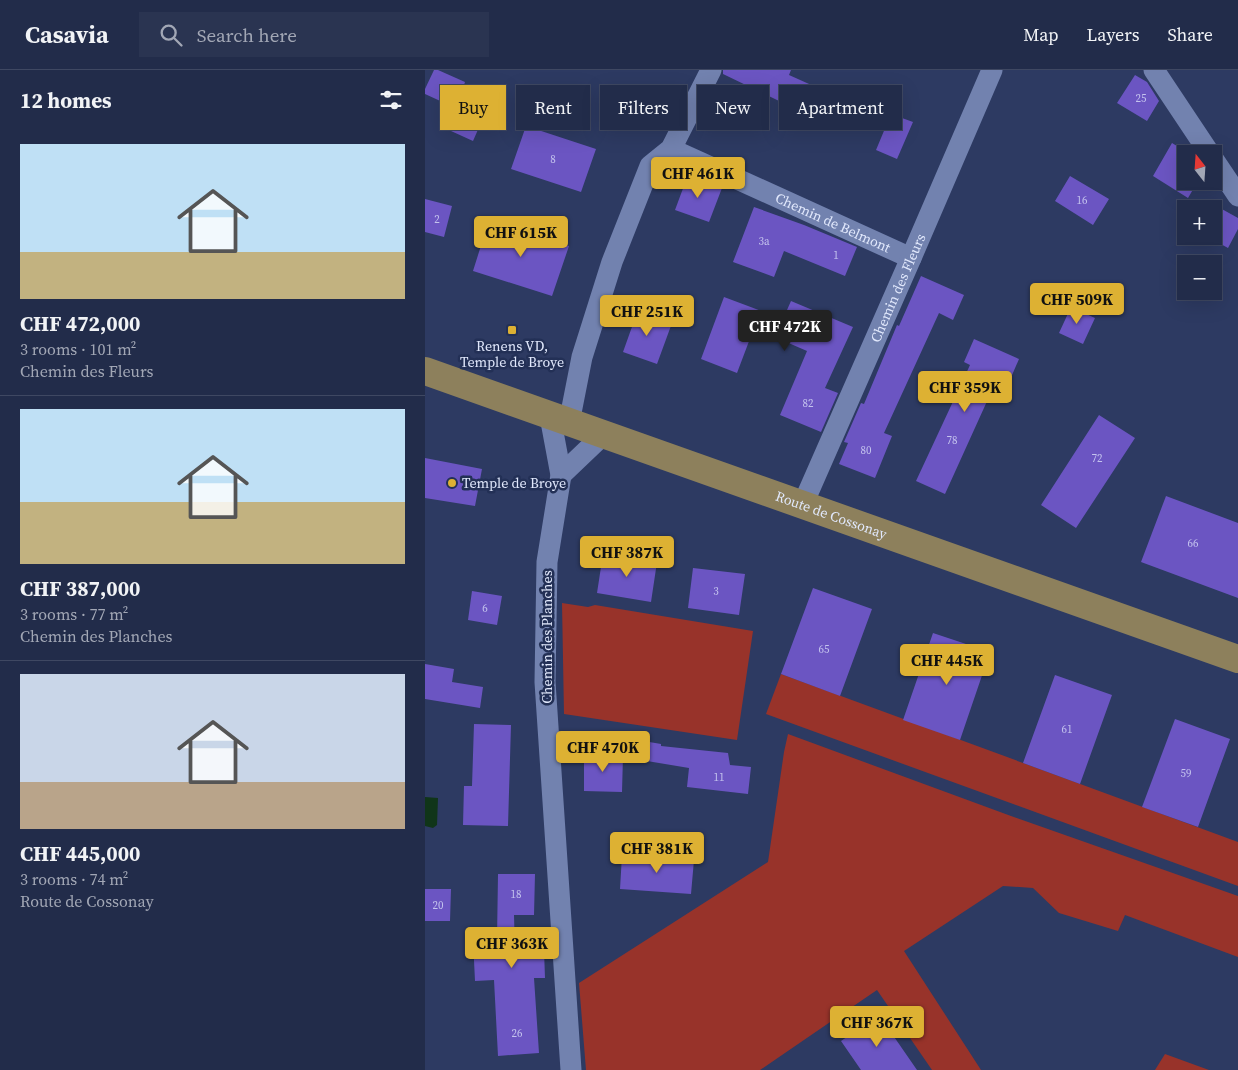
<!DOCTYPE html>
<meta charset="utf-8">
<style>
body{margin:0;font-family:"Source Serif 4",serif;background:#2a3451;color:#f1f3f6;height:100vh;display:flex;flex-direction:column;font-size:19px;white-space:nowrap}
*{box-sizing:border-box;margin:0}
p{font-size:16px;color:#a2a7b5}
.icon{flex:none;width:28px;height:28px;fill:none;stroke:currentColor;stroke-width:2;stroke-linecap:round;stroke-linejoin:round}
.map{position:relative;flex:1;overflow:hidden}
.details{display:flex;flex-direction:column;background:#222c4a;width:425px}
.details>*{flex:none}
.hud{position:absolute;left:15px;top:15px;width:475px;height:45px;display:flex;gap:10px}
.needle{width:32px;rotate:343deg}
.tools{position:absolute;left:752px;top:75px;display:grid;gap:10px}
.tools a{display:grid;place-items:center;width:45px;height:45px;border-radius:0px;background:#222c4a;box-shadow:0 5px 20px #0002,0 0 0 1px #3f4862;font-size:25px}
.price{position:absolute;translate:-50% -42px;padding:0 11px;border-radius:5px;background:#ddb133;color:#111;font-size:16px;line-height:32px;filter:drop-shadow(0 1px 2px #0008)}
.price::after{content:'';position:absolute;left:50%;top:30px;width:15px;height:11px;margin-left:-8px;background:inherit;clip-path:polygon(0 0,100% 0,50% 100%)}
.price.current{background:#222;color:#fff}
ul{padding:0;list-style:none}
li{display:grid;align-content:center;gap:10px;height:265px;padding:0 20px}
li+li{border-top:1px solid #3f4862}
li span{display:grid;place-items:center;height:155px;border-radius:0px;color:#555}
li>.icon{margin-inline-start:auto}
span .icon{width:90px;height:90px;fill:#fffc;stroke-width:1}
li b{font-size:21px}
h2{display:flex;justify-content:space-between;align-items:center;height:60px;padding:0 20px;font-size:21px}
.chip{padding:0 18px;border-radius:0px;background:#222c4a;box-shadow:0 5px 20px #0002,0 0 0 1px #3f4862;font-size:18px;line-height:45px}
.chip.current{background:#ddb133;color:#111}
header{display:flex;align-items:center;gap:30px;box-sizing:border-box;height:70px;padding:0 25px;background:#222c4a;border-bottom:1px solid #3f4862}
header strong{font-size:24px}
nav{display:flex;gap:28px;margin-inline-start:auto;font-size:18px}
.search{width:350px;height:45px;background:#2a3451;display:flex;align-items:center;gap:12px;box-sizing:border-box;padding:0 18px;border-radius:0px;color:#a2a7b5;font-size:19px}
main{display:flex;flex:1;min-height:0}
.map>svg:first-child{display:block}
.green{fill:#98332a}
.water{fill:#103519}
.building{fill:#6b55c2}
.lines{fill:none;stroke-linecap:round;stroke-linejoin:round}
.street{stroke:#7282af;stroke-width:21}
.primary{stroke:#8d805c;stroke-width:28}
.poi-dot{fill:#ddb133;stroke:#233056;stroke-width:2}
.labels{text-anchor:middle;dominant-baseline:central;stroke-width:5;stroke-linejoin:round;paint-order:stroke}
.number-label{font-size:11px;fill:#c4c3ee}
.street-label{font-size:14px;fill:#e1e8fc;stroke:#233056}
.poi-label{font-size:14px;fill:#e1e8fc;stroke:#233056}
</style>
<header>
<strong>Casavia</strong>
<div class="search"><svg class="icon" aria-label="search" viewBox="0 0 24 24"><circle cx="10" cy="10" r="6"/><path d="M15 15l6 6"/></svg>Search here</div>
<nav><a>Map</a><a>Layers</a><a>Share</a></nav>
</header>
<main>
<section class="details">
<h2>12 homes<svg class="icon" aria-label="filters" viewBox="0 0 24 24"><path d="M4 7h16M4 17h16"/><circle cx="9" cy="7" r="2"/><circle cx="15" cy="17" r="2"/></svg></h2>
<ul>
<li><span style="background:linear-gradient(#bfe0f5 70%,#c2b280 0)"><svg class="icon" aria-label="home" viewBox="0 0 24 24"><path d="M3 11l9-7 9 7M6 9v11h12V9"/></svg></span><div><b>CHF 472,000</b><p>3 rooms · 101 m²</p><p>Chemin des Fleurs</p></div></li>
<li><span style="background:linear-gradient(#bfe0f5 60%,#c2b280 0)"><svg class="icon" aria-label="home" viewBox="0 0 24 24"><path d="M3 11l9-7 9 7M6 9v11h12V9"/></svg></span><div><b>CHF 387,000</b><p>3 rooms · 77 m²</p><p>Chemin des Planches</p></div></li>
<li><span style="background:linear-gradient(#c9d6e8 70%,#b9a48a 0)"><svg class="icon" aria-label="home" viewBox="0 0 24 24"><path d="M3 11l9-7 9 7M6 9v11h12V9"/></svg></span><div><b>CHF 445,000</b><p>3 rooms · 74 m²</p><p>Route de Cossonay</p></div></li>
</ul>
</section>
<div class="map">
<svg width="813" height="1000" viewBox="0 0 813 1000">
<rect width="100%" height="100%" fill="#2d3a62"/>
<path class="green" d="M137,533l26,4 7,-2 158,26 -16,109 -173,-26z
M356,604l457,168v44l-472,-172z
M363,664l223,82 227,80v61l-113,-42 -7,16 -59,-18 -26,-25 -30,-2 -99,65 77,119h-49l-55,-80 -117,80h-174l-7,-87 189,-121 16,-110z
M740,984l44,16h-54z"/>
<path class="water" d="M0,727l13,1 -1,27 -4,3 -8,-2z"/>
<path class="building" d="M9,0h4l27,12 -2,6 28,12 -18,41 -33,-15 9,-21 -24,-11v-5z
M298,0h68l-2,5 58,26 -13,30 -29,-14 1,-3 -83,-40z
M710,5l12,7 12,19 -12,20 -30,-18z
M466,44l22,8 -16,37 -21,-9z
M101,56l70,23 -15,43 -70,-23z
M747,73l18,11h-4v27h12l-10,17 -35,-22z
M263,105l34,13 -13,34 -34,-12z
M645,106l39,23 -16,26 -38,-24z
M0,129l27,7 -8,31 -19,-5z
M786,133l27,15v11l-10,19 -22,-12h8v-27h-6z
M329,137l50,18 53,22 -12,29 -61,-25 -10,26 -41,-15z
M64,150l80,26 -17,50 -79,-25z
M496,206l43,19 -11,25 -14,-7 -55,120 8,3 -17,42 -36,-14 9,-21 -4,-1 17,-39 3,1 33,-79 2,1z
M299,227l59,22 8,-18 62,26 -28,61 13,5 -17,39 -41,-17 27,-64 -53,-23 -17,45 -36,-14z
M646,237l24,11 -12,26 -24,-11z
M213,240l34,13 -15,41 -34,-12z
M549,269l45,20 -10,23 -11,-5 -53,117 -29,-13 54,-116 -6,-3z
M674,345l36,23 -59,90 -35,-23z
M0,388l57,11 -7,37 -50,-8z
M741,426l72,27v75l-97,-36z
M178,484l54,8 -6,40 -54,-9z
M268,498l52,6 -6,41 -51,-7z
M388,518l59,21 -32,87 -59,-22z
M47,521l30,5 -5,29 -29,-5z
M508,563l57,19 -30,88 -57,-20z
M0,594l29,5 -2,13 31,5 -3,21 -55,-9z
M630,605l57,20 -32,89 -57,-21z
M750,649l55,20 -32,88 -56,-20z
M49,654l37,1 -3,101 -45,-1 1,-39h8z
M201,668l35,6v2l67,7 2,12 21,2 -3,27 -61,-7 2,-19 -66,-11z
M159,685l39,1 -1,36 -38,-1z
M197,785l72,5 -3,34 -71,-5z
M73,804h37l-1,41h-20l1,36 29,-1 1,28h-11l5,75 -41,3 -4,-76 -19,1 -2,-41 24,-1z
M0,819h26l-1,32h-25z
M454,945l38,55h-56l-20,-29z"/>
<g class="lines">
<g class="street">
<path d="M729,0l56,84"/>
<path id="s1" d="M246,79l240,109"/>
<path d="M789,90l24,36"/>
<path d="M125,346l11,59 -14,87 -2,120 26,388"/>
<path d="M144,353l13,-66 30,-95 38,-96 21,-17 40,-79"/>
<path d="M136,405l43,-41"/>
<path id="s2" d="M378,434l108,-246 81,-188"/>
</g>
<path class="primary" id="s3" d="M0,301l813,288"/>
</g>
<g class="poi-dot">
<rect x="82" y="255" width="10" height="10" rx="2.5"/>
<circle cx="27" cy="413" r="5"/>
</g>
<g class="labels">
<g class="number-label">
<text x="716" y="28">25</text>
<text x="128" y="89">8</text>
<text x="657" y="130">16</text>
<text x="12" y="149">2</text>
<text x="339" y="171">3a</text>
<text x="411" y="185">1</text>
<text x="383" y="333">82</text>
<text x="527" y="370">78</text>
<text x="441" y="380">80</text>
<text x="672" y="388">72</text>
<text x="768" y="473">66</text>
<text x="291" y="521">3</text>
<text x="60" y="538">6</text>
<text x="399" y="579">65</text>
<text x="642" y="659">61</text>
<text x="761" y="703">59</text>
<text x="294" y="707">11</text>
<text x="91" y="824">18</text>
<text x="13" y="835">20</text>
<text x="92" y="963">26</text>
</g>
<g class="street-label">
<text stroke="none"><textPath href="#s1" startOffset="178">Chemin de Belmont</textPath></text>
<text stroke="none"><textPath href="#s2" startOffset="236">Chemin des Fleurs</textPath></text>
<text stroke="none"><textPath href="#s3" startOffset="431">Route de Cossonay</textPath></text>
<text transform="translate(122 567) rotate(-90)">Chemin des Planches</text>
</g>
<g class="poi-label">
<text x="87" y="276">Renens VD,<tspan x="87" dy="16">Temple de Broye</tspan></text>
<text x="37" y="413" text-anchor="start">Temple de Broye</text>
</g>
</g>
</svg>
<div class="tools">
<a><svg class="needle" viewBox="-14 -14 28 28"><path d="M0-13l5 13h-10z" fill="#e53935"/><path d="M0 13l5-13h-10z" fill="#a2a7b5"/></svg></a>
<a>+</a>
<a>−</a>
</div>
<b class="price" style="left:273px;top:129px">CHF 461K</b>
<b class="price" style="left:96px;top:188px">CHF 615K</b>
<b class="price" style="left:652px;top:255px">CHF 509K</b>
<b class="price" style="left:222px;top:267px">CHF 251K</b>
<b class="price current" style="left:360px;top:282px">CHF 472K</b>
<b class="price" style="left:540px;top:343px">CHF 359K</b>
<b class="price" style="left:202px;top:508px">CHF 387K</b>
<b class="price" style="left:522px;top:616px">CHF 445K</b>
<b class="price" style="left:178px;top:703px">CHF 470K</b>
<b class="price" style="left:232px;top:804px">CHF 381K</b>
<b class="price" style="left:87px;top:899px">CHF 363K</b>
<b class="price" style="left:452px;top:978px">CHF 367K</b>
<div class="hud">
<a class="chip current">Buy</a>
<a class="chip">Rent</a>
<a class="chip">Filters</a>
<a class="chip">New</a>
<a class="chip">Apartment</a>
</div>
</div>
</main>
